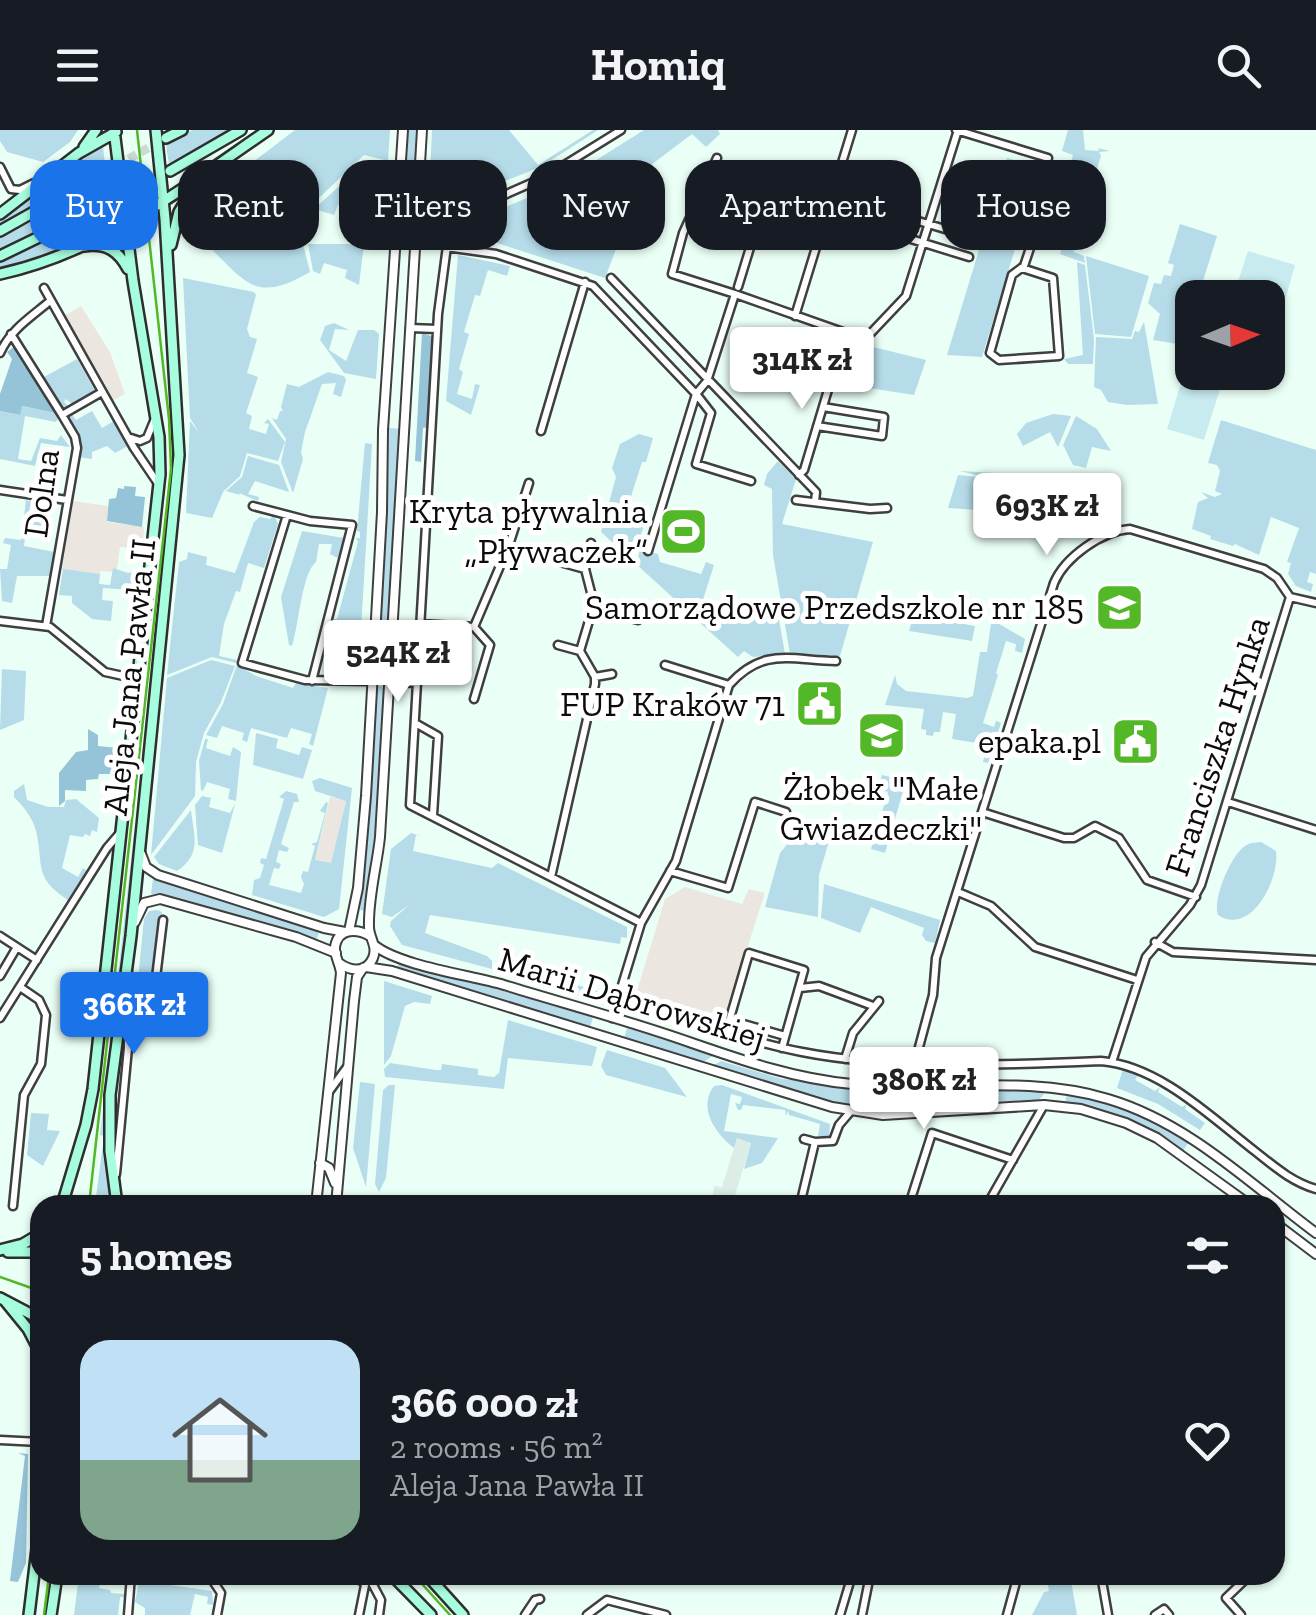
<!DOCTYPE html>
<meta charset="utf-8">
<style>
body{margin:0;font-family:"Zilla Slab",serif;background:#20242c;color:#f1f3f6;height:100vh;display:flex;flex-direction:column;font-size:38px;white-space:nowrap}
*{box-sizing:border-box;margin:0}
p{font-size:32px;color:#9ea1a6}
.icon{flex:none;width:55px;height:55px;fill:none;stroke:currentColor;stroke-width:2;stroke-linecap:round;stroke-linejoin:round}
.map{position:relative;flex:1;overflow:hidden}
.side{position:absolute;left:30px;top:1065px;width:1255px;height:390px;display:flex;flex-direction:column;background:#171b24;border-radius:30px;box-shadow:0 2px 8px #0004}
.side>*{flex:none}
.hud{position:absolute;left:30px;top:30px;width:1258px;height:90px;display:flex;gap:20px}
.needle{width:65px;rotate:88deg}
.tools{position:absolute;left:1175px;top:150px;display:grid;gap:20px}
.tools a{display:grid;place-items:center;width:110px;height:110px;border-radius:20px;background:#171b24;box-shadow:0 2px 8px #0004;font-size:50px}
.price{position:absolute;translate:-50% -85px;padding:0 22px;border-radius:10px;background:#fff;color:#222;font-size:32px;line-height:65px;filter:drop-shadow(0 2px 5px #0008)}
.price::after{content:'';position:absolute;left:50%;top:60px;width:30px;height:22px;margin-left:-15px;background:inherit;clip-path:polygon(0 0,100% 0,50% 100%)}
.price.selected{background:#1a73e8;color:#fff}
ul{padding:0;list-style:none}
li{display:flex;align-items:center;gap:30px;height:250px;padding:0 50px}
li span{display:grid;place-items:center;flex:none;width:280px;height:200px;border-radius:30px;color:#555}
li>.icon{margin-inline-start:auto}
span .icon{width:120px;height:120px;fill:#fffc;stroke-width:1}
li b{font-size:42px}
h2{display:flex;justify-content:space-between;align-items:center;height:120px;padding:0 50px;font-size:42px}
.pill{padding:0 35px;border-radius:30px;background:#171b24;box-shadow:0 2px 8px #0004;font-size:35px;line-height:90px}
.pill.selected{background:#1a73e8;color:#fff}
header{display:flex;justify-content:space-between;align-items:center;height:130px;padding:0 50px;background:#171b24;font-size:45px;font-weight:800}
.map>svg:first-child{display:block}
.industrial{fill:#ebe7e0}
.green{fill:#b5dce8}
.forest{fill:#95c4d8}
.pitch{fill:#c7ebef}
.plaza{fill:#dbede4}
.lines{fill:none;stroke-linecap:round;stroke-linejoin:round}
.secondary-tunnel{stroke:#c9dbd3;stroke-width:9;stroke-dasharray:9 4.5;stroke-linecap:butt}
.minor-casing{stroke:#3f3f3f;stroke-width:11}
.tertiary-casing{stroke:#3f3f3f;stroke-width:12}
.secondary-casing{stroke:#2e2e2e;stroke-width:14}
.minor{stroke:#fff;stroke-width:6}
.tertiary{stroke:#fff;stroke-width:8}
.secondary{stroke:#a6fede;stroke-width:9}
.tram{stroke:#52b827;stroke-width:2.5}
.labels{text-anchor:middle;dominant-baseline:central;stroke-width:10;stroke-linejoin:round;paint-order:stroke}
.street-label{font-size:35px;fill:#0c0c0c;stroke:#fff}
.poi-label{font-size:35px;fill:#0c0c0c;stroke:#fff;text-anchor:end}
</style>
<header><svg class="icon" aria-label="menu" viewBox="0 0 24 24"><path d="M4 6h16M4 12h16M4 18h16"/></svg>Homiq<svg class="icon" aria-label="search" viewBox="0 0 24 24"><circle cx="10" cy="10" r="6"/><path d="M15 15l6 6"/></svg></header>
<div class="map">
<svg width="1316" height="1485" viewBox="0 0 1316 1485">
<rect width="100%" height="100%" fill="#eafff6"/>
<path class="industrial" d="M81,176l29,46 15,42 -13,7 -47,-86z
M73,371l35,5 -1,16 37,5 -1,22 -23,-2 -3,22 -4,3 -12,-1 -1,3 -38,-4z
M330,667l16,3 -15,64 -16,-4z
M685,757l57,17 7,-15 16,4 -43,133 -86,-32 29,-95z"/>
<path class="green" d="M0,0h78l-8,12 -27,20 -36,-10 -7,-11z
M192,0h39l-62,35 -3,-21z
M295,0h95l-2,31 -24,-6 -90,86h-74c-9,-13 -16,-21 -5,-35z
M406,0h11l-6,111 -12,1z
M432,0h77l29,35 55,-35h5c-20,13 -40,27 -61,38 -42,20 -86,21 -96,73l-14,2z
M644,0h74l2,4 -14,13 -14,-13 -45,34 -42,110 -114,-37 -19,-4 -3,5 -14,-2 5,-16 11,-9 23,-3 61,-26z
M1068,0h15l2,20 14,1 -1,-3 12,3 -11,1 2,4 -29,91 2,5 10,4 1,7 -25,-9 2,-7 -4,-2 17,-57 -18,-6 -6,11 7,-20 15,4 4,-13 -6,-2 2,-7 -11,-4z
M103,16l2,19 -105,60v-6l60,-46z
M1007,28l33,9 -58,190 -35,-2z
M368,30l19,5v8l-16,-3 -13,10v4l10,4 -2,37 -9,-2 1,-12 -20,-6 -4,10 -20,-6z
M106,46l3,22 -109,53v-15l29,-13z
M110,79l2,13 -59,30 -53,16v-7z
M1180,94l37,12 -19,61 -6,1v18l-8,29 -31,-5 7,-26 -12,-11 6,-20 7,1 3,-9 7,1 3,-11 -6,-2z
M205,113l98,1 7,28c-57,33 -64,9 -105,-29z
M308,114h56l-5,41 -14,-7 2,-8 -23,-7 -4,11 -7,-3z
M458,125l52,11 -3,10 -19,-6 -8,26 -5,-1 -11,37 5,2 -10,35 4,3 -6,22 15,5 3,-15 5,1 -9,30 -25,-14z
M1086,126l63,20 -18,61 -36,-3z
M1077,132l8,3 9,74 -1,25h-25l-4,-5 19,-4z
M183,148l71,14 2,3 -9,34 3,8 7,2 -10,34 11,4 -12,36 6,3 -3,13 17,5 3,-10 -5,-1 4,-4 17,23 -7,19 -31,-8 -7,23 -17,16 -11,26 -26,-5 4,-92 10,13 -10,-16z
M1144,192l14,82 -31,1 -19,-3 -7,-12 -7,-3 2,-50 36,2 3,-8 4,1z
M334,193l15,7 -14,-1 -6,21 17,11 12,-31h16l5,4 -3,45 -32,-6 -24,-33 5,-14z
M849,211l77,19 -12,35 -77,-12z
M77,229l18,32 -23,13 -6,-5 -2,3 4,4 -4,3 -22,-31z
M328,242l16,4 2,4 -5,17 -8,-3 3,-11 -14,1 -17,48 -4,20 2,7 -10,34 -12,-31 5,-23 -14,-21 5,2 3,-9h3l-2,-4 6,-23 12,3z
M21,276l34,7 4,4 -3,5 -31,-6 -7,43 13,2 9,-23 17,3 4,-6 9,12 -29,-4 -6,23 -35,-7v-48l19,4z
M92,281l10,17 12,-7 14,25 -13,7 -8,-7 -15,6v7l-14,-2c3,-21 -9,-27 -9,-43l2,-1 5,7z
M1053,284l18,2 -13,31 -8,-15 -27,14 -6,-12 9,-11z
M1076,286l21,13 14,22 -19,-4 -6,21 -13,-3 -10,-20z
M1221,290l95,30v124l-6,-2 -3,10 6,2 -2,8 -15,-6 -8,-12 3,-11 -4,-1 12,-34 -28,-11 -12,38 -24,-11 -2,2 -23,-7 1,-3 -19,-7 6,-27 10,-4 -7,-6 14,5 7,-3 -7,-3 5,-20 -3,-6 -9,-2z
M389,298l12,1 -13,234h-12z
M639,304l14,4 -7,24h-4l-16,50 20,8 -14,40 -31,-28 15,-55 -4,-9 8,-24z
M365,313l7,1 -11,186 -30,-7 1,-4h5l21,-77 -2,-4h4v-6l-3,-1z
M248,326l31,9 10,27 -34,-11 -7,13 11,3 -1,4 -19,-8 1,2 -14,-4 16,-14z
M778,331l18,18 -14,45 91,18 -33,114 -50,-2 -17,-99 -1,-66 -8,-4 3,-11z
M960,341l35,2 8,26 -7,2 -11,-16 -7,25 -30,-2 10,-33 30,3z
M26,370l5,1 -4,24h4l1,-5 11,2 -1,10 -16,-2 -2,16 30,6 -4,24h-33l-5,27 -10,-2 -2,-32h7l4,-24 -8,-2 2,-5 16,2z
M274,385l4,9 -14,44 -16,-5 -8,29 -4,-1 -12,33 -5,32 18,4 -1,3 -24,-6 -45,18 12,-113 8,-3 1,-7 19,5 -1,8 29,8 19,-51 6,-5 10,2z
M302,401l42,7 -6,20 -8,-4 2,-10h-13l-3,18c-14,11 -17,61 -24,84l-3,-1 -8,-48z
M640,420l18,4 2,8 41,12 5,-12 8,3 -14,44 31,9 3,4 38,-19 5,5 8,46 -32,3 -9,-6 -6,6 -50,-45 1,-3 -8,-4 -45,-41z
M113,438l15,5 10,-2 -1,11 4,1 -2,12h-7v-5l-29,-2 -1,12 11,1 -2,20 -19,-2 -20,-16v-7l-13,-1 4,-26 37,5 -1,10 11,1z
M988,474l7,2 -1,15 31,18 -3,14 -7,-2 1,-7 -10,-3 -10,32 2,2 -15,48 11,4 2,-6 5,2 -13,40 -5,-1 2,-9 -9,-5 1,-5 -25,-4 4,-25 -13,-2 -3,20h-6l-1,4 -7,-1v-5l-5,-1 3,-20 -39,-4 10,-30 2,9 9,7 61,7 6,-2 7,-44h7l6,-43z
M914,485l61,11 -3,15 -63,-10z
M211,530l24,6 -14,36 -17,31 -8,29 -1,34 -44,59 16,-177z
M237,535l19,11 37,12 3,-5 32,5 -15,58 -4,-2 3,-10 -21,-6 -4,10 -36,-10 -4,14 -5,-2 2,-7 -22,-7 -5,12 -11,-3 17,-31z
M2,539l24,2 -2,49 -24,10z
M381,556l5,5 -9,138 -11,82 -6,-1 15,-222z
M256,603l22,6 -2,9 23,7 3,-8 10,3 -9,29 -50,-14z
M205,609h3l-2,9 24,8 3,-9 8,5 -5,49 -8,-2 2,-10 -23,-7 -4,9 -2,-1 -2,-29z
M882,645l24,6 -21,72 -14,-4 17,-57 -10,-3z
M320,648l32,10 -13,121 -15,8 -72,-22 2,-15 6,-2 4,-13 -4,-2 1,-5 5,1 18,-60 -5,-2 7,-6 11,3 2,8h-5l-13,42 8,4 -2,4 -8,-2 -3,12 5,2 -2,5 -5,-1 -5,17 32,8 3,-9 -3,-7 2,-6 5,1 7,-26 -4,-2 6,-2 8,-29 -5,-2 6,-9 2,1 -13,57 16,3 15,-62 -31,-10 -3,-10z
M24,654l3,16 21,7h16l2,-7 10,-1 23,19 -2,14 -5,-2 -2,6 -5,-2 -2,3 -13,-2 -8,33 16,9 5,-9 4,3 -19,29c-35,-23 -24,-35 -32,-69 -3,-13 -13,-25 -22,-34v-6z
M202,666l9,2 -2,9 21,6 5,-9 -13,49 -24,-8 -3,-40z
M191,680c3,28 11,43 -14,61l-18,-7 -5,-7z
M800,699l30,9 -11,37 -1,42 -53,-10 15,-54z
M134,703h3l-31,267 -1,46 5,59h-15l9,-69 -4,-1z
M411,703l13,4 -8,-2 -3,16 79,17 6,-5 129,64v11l-6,-1 -1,7 -190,-29 -5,18 62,23 5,5v8l-90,-24 -12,-19 1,-5 19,-17 -18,13 -10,-3 9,-65z
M1261,712l15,9c4,28 -25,86 -58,64 -6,-15 13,-60 27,-69 6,-4 9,-3 16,-4z
M153,749l166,53 -2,7 -166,-45z
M824,754l116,36 -5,23 -9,-2 -4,-6 2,-7 -53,-21 -11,26 -39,-15z
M157,780l5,2 -10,94 -7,5 -10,-2 9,-90 5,-8z
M399,831l194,56 -3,11 -193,-59z
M502,831l107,34 -2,10 -107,-34z
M384,851l48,15 -2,8 -16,-2 -9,4 -14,50 -7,9z
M508,890l89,27 -5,19 -84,-8 -4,31 -119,-12 -1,-8 6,-6 46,7h5l1,-6 36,5v6l16,2 5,-4z
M627,898l87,27 -12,8 -78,-24z
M607,920l58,18 22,29 -81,-22 -5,-9z
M721,931l61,18 110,9 -1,20 -64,-6 -115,-36z
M1123,939l15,6 -3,5 20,11 5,-4 -2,5 24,15 5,-3 -2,5 20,14 -5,7 -42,-26 -41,-16z
M360,952l15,2 -9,103 -13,-39z
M389,955h6l-9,93 -7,14 -4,-8 8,-94z
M722,955l108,39 -1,12h-11l2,-12 -31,-9 -1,-4 -2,5 -1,-6 -42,-5 -2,5h-3l-3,-7 5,1 2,-7 -11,-3 -7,37 54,7 -16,25 -18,6 7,-26 -14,-4 -3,9c-18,-14 -37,-40 -20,-62z
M896,958l143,2 5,4 -6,7 -142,7z
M1067,962c45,9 84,25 122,50l-7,10 -14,-10 -103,-38z
M31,983l18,1 -2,16 13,1 -17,35 -16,-11z
M79,1445h23l-3,13 11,2 1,3 13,1 4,-4 -1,7h-7l-2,18h-44z
M1046,1445h24l7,40h-45l12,-23 5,-1z
M135,1450l77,11 1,14 -6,-1 1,-7 -13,-3 -5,21h-45v-7l-10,-6 4,-20z"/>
<path class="forest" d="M422,203l9,3 2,6 -4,85 -6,1 -2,34 -6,-1z
M15,216l40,67 -33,-7 -2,9 -20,-4v-17l12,-35 -5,-7z
M124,356l12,1 -1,9 10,1 -3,30 -35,-6 2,-22 7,-1 2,-10 6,1z
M88,599l10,6v11l20,2 -2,26h-17l-1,5 -12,1v11l-21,-1v11l-6,5v-33l17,-21 12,-2z
M18,1323l10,1 -2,109 -8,19 -8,-1 15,-125z"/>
<path class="pitch" d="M1248,121l47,14 -10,35 -48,-15z
M1188,230l4,1v11l33,1 -21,67 -37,-11z"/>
<path class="plaza" d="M737,1008l14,5 -19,62h-20l2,-19 8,1z"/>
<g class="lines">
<path class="secondary-tunnel" d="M105,42l61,-34
M109,73l55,-29"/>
<defs>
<path id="minor" d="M621,0l-76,47 -84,37 -12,17 -11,83 -28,491 231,118
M956,0l92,28 -21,69 4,18 -7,21 -12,9 -22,78 9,7 60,-4 -6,-78 -31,-10
M0,37l11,22 9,1 14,-7
M827,83l142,44
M446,117l50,7 97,32 103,108 11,-13 28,-87 -63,-20 11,-41 34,-75
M611,148l205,214 -1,10
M738,157l25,-82 25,-23 187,56
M44,158l90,160 23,34
M735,164l122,43 12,-2 37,-39 52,-166
M795,186l57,-186
M410,198l27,1
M11,204l51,81
M0,223c10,-23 31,-36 50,-52
M697,265l14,18 -15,51 55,17
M817,296l65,10 2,-19 -61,-10
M541,301l44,-149
M131,308l9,3 7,-3 7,-17
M799,345l5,-5 41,-137
M0,360l67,10
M796,370l74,9 17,-1
M253,376l57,15 42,4 -40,156
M287,385l-45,148 63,17 67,1
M648,421l48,-157
M560,432l25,7
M1290,467l26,6
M593,479l45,11
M0,491l50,6 55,45 32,7
M420,494l54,3 35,-82 20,-62
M46,496l31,-178 -2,-11 -13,-22 40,-23
M558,515l22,6
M665,535l64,20
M595,547l17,-3
M389,552l28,1
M474,569l16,-54 -16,-18
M415,593l23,13 -5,79
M1228,672l88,28
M982,682l82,26h10l21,-12 24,12 28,42 49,17
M670,741l58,17 27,-86 31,10
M551,747l44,-193v-7l-15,-26 14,-47 -9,-35 6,-26
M958,762l33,14 44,41 102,33
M0,806l37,24
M1155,812l18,10 143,8
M0,846l17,-29
M800,858l19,-2 54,20
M619,866c60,19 121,44 183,56 91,18 207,13 299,9 59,5 111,57 155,91 19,15 36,30 60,37
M0,888l107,-170 12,-14
M128,888l23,1 12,-99
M612,888l29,-95 35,-62 53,-176c34,-38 60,-25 107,-24
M782,918l22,-78 -55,-17 -19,65 3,3 52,15
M845,929l8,-26 26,-32
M915,932l18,-67 3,-37 118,-375c11,-26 48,-52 76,-54l134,40 13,9 13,19 -89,288 -11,20 -44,52 -34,105
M328,963l19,-26
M804,1009l11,3
M116,1044l12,-126 -1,-55
M800,1075l15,-63 18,-1 6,-16 12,-14
M909,1075l23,-72 81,27
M987,1075l57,-100
M13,1076l11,-111 17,-31 5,-49 -7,-15 -19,-13
M0,1310l40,2
M209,1445l12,18 -4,22
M357,1445l8,10 -6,30
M1101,1445l7,40
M372,1453l9,17 -2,15
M128,1485l3,-40
M525,1485l10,-15 5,-1
M587,1485l20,-15 59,15
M840,1485l12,-40
M862,1485l8,-40
M1007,1485l11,-40
M1155,1485l9,-6 5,6
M1241,1485l-15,-17 24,-23"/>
<path id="tertiary" d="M141,724l5,13 12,8 166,53 21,4
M135,792l9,-19 16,-4 136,38 40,16
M349,801l9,-43 8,-92 16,-284 1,-82 20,-300
M374,815c26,21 96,30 130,40 62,19 126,36 188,58 52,18 104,36 160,41 84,8 174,-10 256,15 81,24 142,85 208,134
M339,833c11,8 27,11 34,-5 5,-12 -4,-20 -4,-31 -1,-29 8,-61 11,-90l42,-707
M366,837l26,4 440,136 51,8 161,-10 37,4 45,14 31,15 93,67
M320,1033l9,5 6,15
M316,1075l25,-232c-1,-9 -7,-18 -6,-26 3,-20 23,-18 35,-11
M336,1075l18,-204 3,-24 6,-9
M1275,1093l41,31"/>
<path id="secondary" d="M166,8l16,-8
M84,17l12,-17
M170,41l71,-41
M125,60l8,17 13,4
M0,84l79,-61 37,-21
M0,101l105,-59
M171,115l8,-33 16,-26
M84,116c22,-3 34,4 44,23
M0,126l109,-53
M0,144c101,-22 185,-87 268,-144
M62,1075l24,-80 7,-36 67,-615 -1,-37 -26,-156 -19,-151
M117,1075l-7,-54v-56l21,-159 48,-481 -14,-236 -9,-89
M0,1120l23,-6 17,-10
M8,1122h32
M0,1168l40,21
M6,1172l22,27 11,21
M40,1213v64
M392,1445l39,40
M427,1445l36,40
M29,1485l11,-91
M51,1485l6,-40"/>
</defs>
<use href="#minor" class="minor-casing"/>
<use href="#tertiary" class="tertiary-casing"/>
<use href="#secondary" class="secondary-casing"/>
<use href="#minor" class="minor"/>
<use href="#tertiary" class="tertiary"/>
<use href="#secondary" class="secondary"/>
<path class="tram" d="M89,1075l82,-736 -2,-50 -32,-289
M0,1147l40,14
M414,1445l36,40
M44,1485l5,-40"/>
</g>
<defs>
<symbol id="stadium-square" viewBox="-11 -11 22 22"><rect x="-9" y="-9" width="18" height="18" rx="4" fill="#52b827" stroke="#fff"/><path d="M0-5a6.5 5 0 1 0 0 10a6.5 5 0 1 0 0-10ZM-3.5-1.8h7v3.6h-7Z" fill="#fff"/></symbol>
<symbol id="school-square" viewBox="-11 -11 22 22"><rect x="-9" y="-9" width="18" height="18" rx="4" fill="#52b827" stroke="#fff"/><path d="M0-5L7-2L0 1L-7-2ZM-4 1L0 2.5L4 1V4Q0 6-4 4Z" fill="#fff"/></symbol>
<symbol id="civic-square" viewBox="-11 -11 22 22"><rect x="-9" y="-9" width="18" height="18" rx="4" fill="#52b827" stroke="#fff"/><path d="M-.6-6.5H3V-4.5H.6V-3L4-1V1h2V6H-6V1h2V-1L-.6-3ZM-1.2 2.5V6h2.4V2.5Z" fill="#fff"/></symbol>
</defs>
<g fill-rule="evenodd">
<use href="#stadium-square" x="656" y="374" width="55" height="55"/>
<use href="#school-square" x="1092" y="450" width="55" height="55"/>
<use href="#civic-square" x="792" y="546" width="55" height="55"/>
<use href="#school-square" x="854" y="578" width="55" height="55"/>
<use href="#civic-square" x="1108" y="584" width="55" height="55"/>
</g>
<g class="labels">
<g class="street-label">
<text transform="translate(41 363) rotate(-82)">Dolna</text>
<text transform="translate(129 547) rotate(-84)">Aleja Jana Pawła II</text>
<text transform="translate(1217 616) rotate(-72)">Franciszka Hynka</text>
<text transform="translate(632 868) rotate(17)">Marii Dąbrowskiej</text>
</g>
<g class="poi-label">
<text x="648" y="381">Kryta pływalnia<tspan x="648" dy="40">„Pływaczek”</tspan></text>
<text x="1084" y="477">Samorządowe Przedszkole nr 185</text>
<text x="785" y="574">FUP Kraków 71</text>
<text x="1101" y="611">epaka.pl</text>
<text x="881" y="658" text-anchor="middle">Żłobek "Małe<tspan x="881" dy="40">Gwiazdeczki"</tspan></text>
</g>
</g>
</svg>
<div class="tools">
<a><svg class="needle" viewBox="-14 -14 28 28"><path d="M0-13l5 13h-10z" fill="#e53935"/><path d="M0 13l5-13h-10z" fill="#9ea1a6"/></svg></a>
</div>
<b class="price" style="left:802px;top:282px">314K zł</b>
<b class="price" style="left:1047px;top:428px">693K zł</b>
<b class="price" style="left:398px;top:575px">524K zł</b>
<b class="price selected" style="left:134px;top:927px">366K zł</b>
<b class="price" style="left:924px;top:1002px">380K zł</b>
<div class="hud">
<a class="pill selected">Buy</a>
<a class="pill">Rent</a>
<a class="pill">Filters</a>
<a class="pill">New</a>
<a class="pill">Apartment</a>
<a class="pill">House</a>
</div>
<section class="side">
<h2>5 homes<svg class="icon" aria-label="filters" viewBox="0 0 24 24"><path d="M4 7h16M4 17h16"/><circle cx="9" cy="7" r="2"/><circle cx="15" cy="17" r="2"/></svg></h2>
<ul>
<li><span style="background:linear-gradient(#bfe0f5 60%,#7fa58c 0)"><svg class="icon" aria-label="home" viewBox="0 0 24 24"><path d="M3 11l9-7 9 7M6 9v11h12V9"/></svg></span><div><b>366 000 zł</b><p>2 rooms · 56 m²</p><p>Aleja Jana Pawła II</p></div><svg class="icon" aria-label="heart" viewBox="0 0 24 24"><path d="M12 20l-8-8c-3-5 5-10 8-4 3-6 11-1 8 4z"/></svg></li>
</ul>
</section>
</div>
